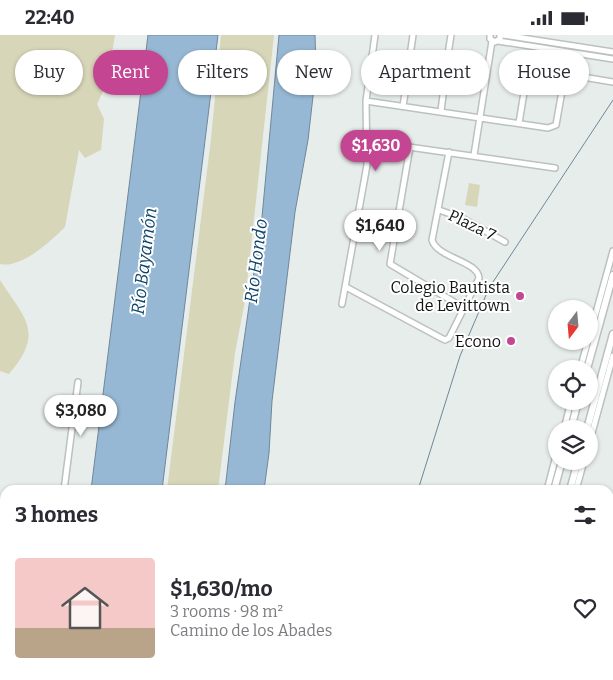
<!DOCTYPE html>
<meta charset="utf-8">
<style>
body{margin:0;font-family:Bitter,serif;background:#f7f7f7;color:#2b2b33;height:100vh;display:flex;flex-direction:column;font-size:19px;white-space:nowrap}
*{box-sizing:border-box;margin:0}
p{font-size:16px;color:#7c7c81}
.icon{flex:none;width:28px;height:28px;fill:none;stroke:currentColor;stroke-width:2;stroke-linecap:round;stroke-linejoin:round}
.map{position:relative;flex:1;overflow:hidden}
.panel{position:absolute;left:0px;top:450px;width:614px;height:195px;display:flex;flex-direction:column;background:#fff;border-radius:15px 15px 0 0;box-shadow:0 1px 4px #0004}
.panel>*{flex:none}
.banner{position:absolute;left:15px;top:15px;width:584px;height:45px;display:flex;gap:10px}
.needle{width:32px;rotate:196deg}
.tools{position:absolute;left:548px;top:265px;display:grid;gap:10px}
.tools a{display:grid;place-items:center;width:50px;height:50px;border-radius:50%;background:#fff;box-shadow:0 1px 4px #0004;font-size:25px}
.price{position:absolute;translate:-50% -42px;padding:0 11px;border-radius:18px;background:#fff;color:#222;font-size:16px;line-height:32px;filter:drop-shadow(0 1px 2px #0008)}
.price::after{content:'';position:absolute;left:50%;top:30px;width:15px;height:11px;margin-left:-8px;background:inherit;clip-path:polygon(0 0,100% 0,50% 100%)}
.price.selected{background:#c44692;color:#fff}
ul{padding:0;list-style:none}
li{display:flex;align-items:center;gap:15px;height:125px;padding:0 15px}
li+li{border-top:1px solid #e1e1e2}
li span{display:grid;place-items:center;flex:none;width:140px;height:100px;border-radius:5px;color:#555}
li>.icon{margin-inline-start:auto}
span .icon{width:60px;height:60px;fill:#fffc;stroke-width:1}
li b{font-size:21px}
h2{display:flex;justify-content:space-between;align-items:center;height:60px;padding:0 15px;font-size:21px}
.tag{padding:0 18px;border-radius:22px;background:#fff;box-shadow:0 1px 4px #0004;font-size:18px;line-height:45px}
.tag.selected{background:#c44692;color:#fff}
.status{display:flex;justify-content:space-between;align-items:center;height:35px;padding:0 25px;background:#fff;direction:ltr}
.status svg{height:14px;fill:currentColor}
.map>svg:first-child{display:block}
.green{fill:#d7d6b8}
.water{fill:#97b8d4;stroke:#6f879a}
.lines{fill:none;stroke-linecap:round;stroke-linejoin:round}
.stream{stroke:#6f879a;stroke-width:1}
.minor-casing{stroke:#bbc1bf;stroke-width:8}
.major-casing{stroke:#bbc1bf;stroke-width:9}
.minor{stroke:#fff;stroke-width:5}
.major{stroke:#fff;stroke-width:6}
.poi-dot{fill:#c44692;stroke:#fff;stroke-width:2}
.labels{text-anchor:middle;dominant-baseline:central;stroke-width:4;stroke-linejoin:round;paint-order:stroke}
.street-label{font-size:16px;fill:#111413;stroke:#fff}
.poi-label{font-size:16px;fill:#111413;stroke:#fff;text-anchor:end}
.water-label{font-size:18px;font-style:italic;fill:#0d456a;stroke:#fff}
</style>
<div class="status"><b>22:40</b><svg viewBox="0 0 49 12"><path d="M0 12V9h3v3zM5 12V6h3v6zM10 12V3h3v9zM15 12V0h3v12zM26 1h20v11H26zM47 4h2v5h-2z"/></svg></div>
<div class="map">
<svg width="613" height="645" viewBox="0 0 613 645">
<rect width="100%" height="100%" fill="#e7edeb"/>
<path class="green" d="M0,0h115l-8,48 -10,21 7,15 -3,31 -16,8 -6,-8 -14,77c-14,14 -44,42 -65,37z
M221,0h53l-29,266 -10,52 -17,137h-51l44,-351z
M469,148l11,2 -3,22 -12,-2z
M0,245c25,39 45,52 9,94l-9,-3z
M0,469h4l1,3v100h-5z
M0,581h5v59h28l-1,5h-32z
M144,640h52v5h-53z
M316,640h182l-1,5h-185z"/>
<path class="water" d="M148,0h70l-56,455h-71z
M279,0h36l1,35 -8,70 -13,72 -23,189 -3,52 -5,37h-39l10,-88 27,-185z
M72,640h67v5h-69z"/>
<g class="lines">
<path class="stream" d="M418,455l42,-134 29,-68 124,-188
M289,645l4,-5"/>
<defs>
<path id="minor" d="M490,0v4l5,3 5,-3v-4
M503,0l110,17
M498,6l115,18
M410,21l3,-21
M447,26l4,-26
M520,31l16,3
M559,38l54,9
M366,66l182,27 8,-3 9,-51
M403,71l5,-32
M441,76l4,-32
M519,88l9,-55
M367,106l188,27
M410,112l-20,117 74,44
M474,120l18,-114
M439,175l23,8 43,24
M346,252l95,51 4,2 4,-2 30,-60c-1,-17 -42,-20 -47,-38l17,-88
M342,269l25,-139 -1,-64 9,-66
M589,303l24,-87
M580,334l8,-28
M564,394l7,-28
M589,409l24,-88
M64,455l14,-108
M547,455l9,-34
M576,455l8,-29
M609,487l4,-15
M609,509l4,1
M609,552l4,1
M609,627l4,-18
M41,645l1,-5
M561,645h3"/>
<path id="major" d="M587,334l26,-94
M571,394l7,-28
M587,394l26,-95
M554,455l8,-29
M570,455l8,-29
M502,645l2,-5
M519,645l1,-5"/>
</defs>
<use href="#minor" class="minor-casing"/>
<use href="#major" class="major-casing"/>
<use href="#minor" class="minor"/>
<use href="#major" class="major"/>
</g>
<g class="poi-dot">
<circle cx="520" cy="261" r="5"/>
<circle cx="511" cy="306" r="5"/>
</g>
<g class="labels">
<g class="street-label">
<text transform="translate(472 190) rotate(26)">Plaza 7</text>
</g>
<g class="poi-label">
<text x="510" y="252">Colegio Bautista<tspan x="510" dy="18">de Levittown</tspan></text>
<text x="501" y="306">Econo</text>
</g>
<g class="water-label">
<text transform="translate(144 226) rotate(-83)">Río Bayamón</text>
<text transform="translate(256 226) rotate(-83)">Río Hondo</text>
</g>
</g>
</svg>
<div class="tools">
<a><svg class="needle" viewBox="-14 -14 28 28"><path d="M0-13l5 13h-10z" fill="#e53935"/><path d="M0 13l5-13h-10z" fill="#7c7c81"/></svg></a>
<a><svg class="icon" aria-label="locate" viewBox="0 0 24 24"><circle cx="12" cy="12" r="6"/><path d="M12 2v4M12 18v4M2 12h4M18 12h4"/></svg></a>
<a><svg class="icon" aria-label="layers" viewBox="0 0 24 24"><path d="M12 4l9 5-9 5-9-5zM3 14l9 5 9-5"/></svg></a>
</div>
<b class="price selected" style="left:376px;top:137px">$1,630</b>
<b class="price" style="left:380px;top:217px">$1,640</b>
<b class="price" style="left:81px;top:402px">$3,080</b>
<div class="banner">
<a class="tag">Buy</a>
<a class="tag selected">Rent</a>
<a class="tag">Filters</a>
<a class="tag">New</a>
<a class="tag">Apartment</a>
<a class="tag">House</a>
</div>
<section class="panel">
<h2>3 homes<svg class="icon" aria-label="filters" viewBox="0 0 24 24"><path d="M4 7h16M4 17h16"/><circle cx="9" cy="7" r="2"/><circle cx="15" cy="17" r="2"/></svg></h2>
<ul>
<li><span style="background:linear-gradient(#f6c9c9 70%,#b9a48a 0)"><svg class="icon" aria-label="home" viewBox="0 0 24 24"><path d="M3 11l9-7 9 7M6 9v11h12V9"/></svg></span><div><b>$1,630/mo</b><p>3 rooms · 98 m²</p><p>Camino de los Abades</p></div><svg class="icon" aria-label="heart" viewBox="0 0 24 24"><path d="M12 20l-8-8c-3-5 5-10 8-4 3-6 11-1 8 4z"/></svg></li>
</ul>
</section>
</div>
